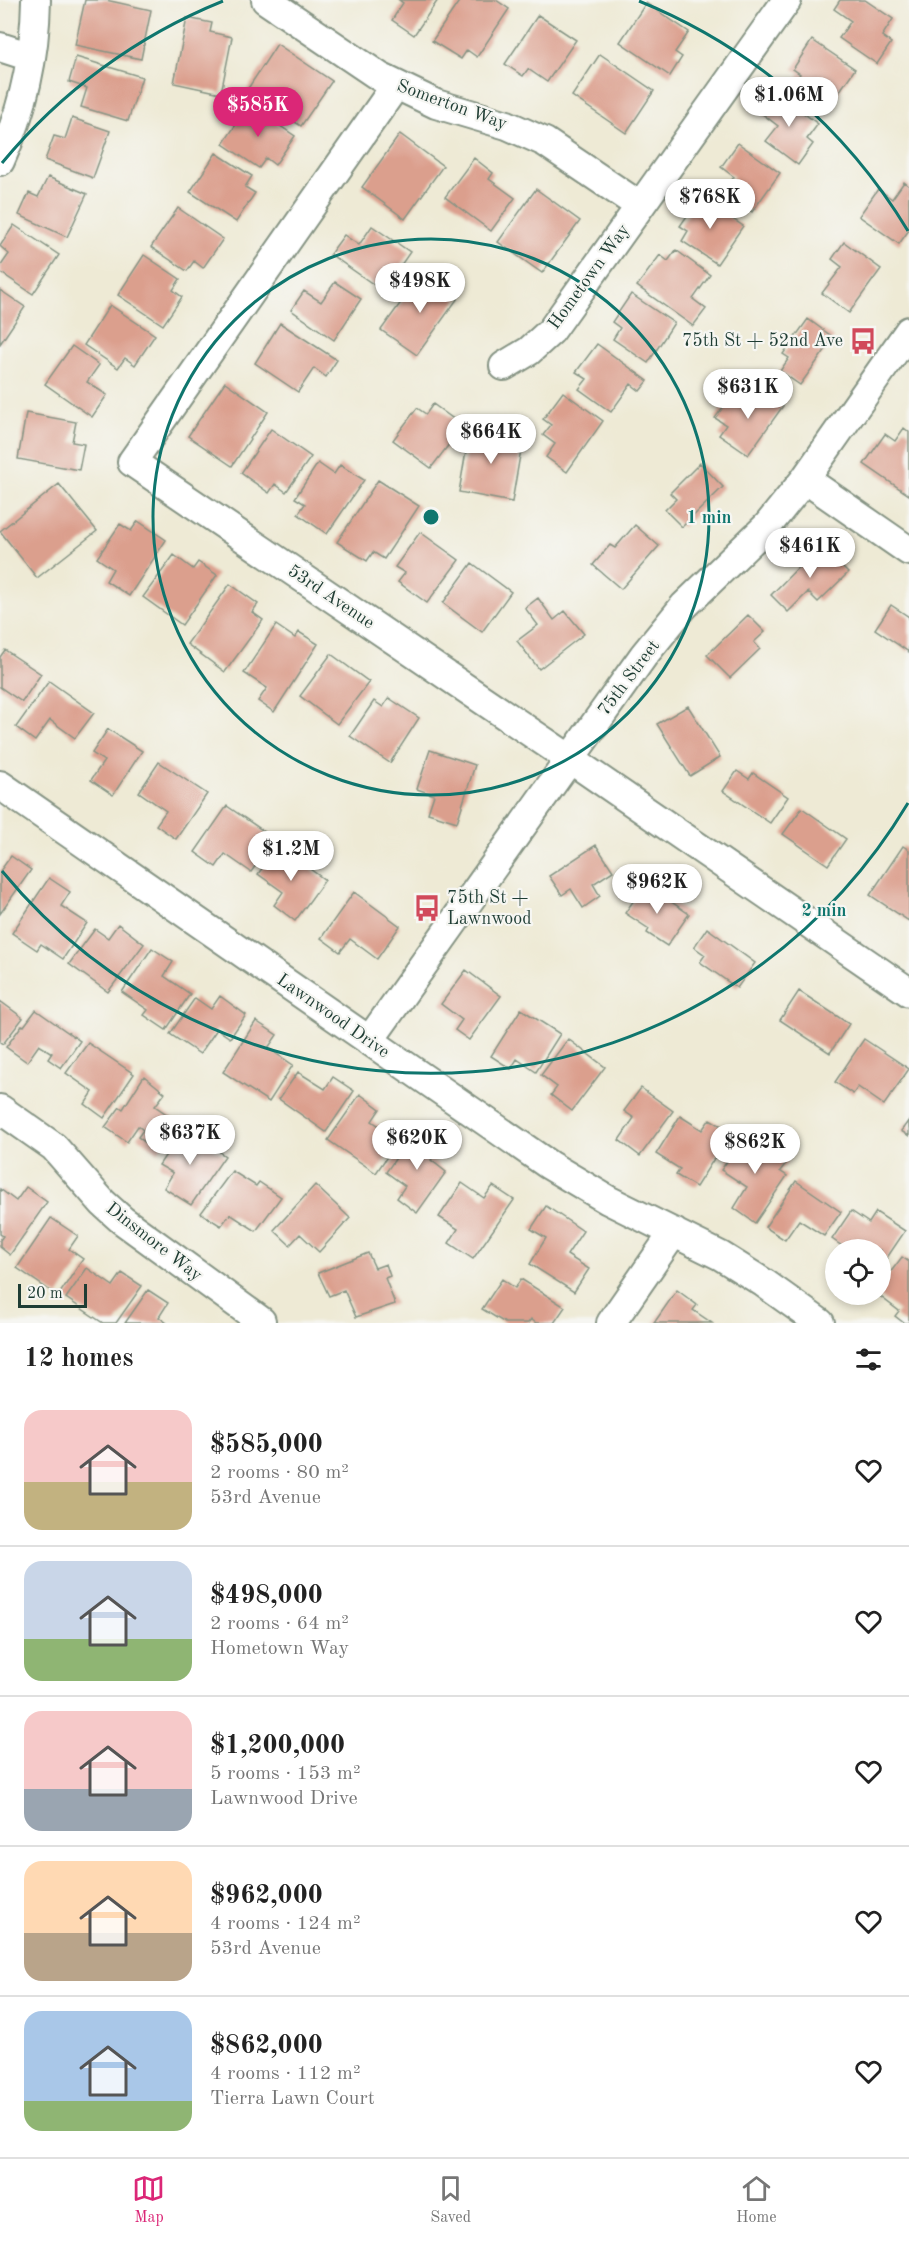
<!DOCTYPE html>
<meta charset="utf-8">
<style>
body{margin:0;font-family:"Old Standard TT",serif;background:#f6f6f6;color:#222;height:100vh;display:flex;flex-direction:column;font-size:22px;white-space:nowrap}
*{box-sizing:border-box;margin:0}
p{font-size:20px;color:#767676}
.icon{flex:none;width:33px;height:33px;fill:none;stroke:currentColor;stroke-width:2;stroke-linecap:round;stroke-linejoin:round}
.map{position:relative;height:1323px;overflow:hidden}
.panel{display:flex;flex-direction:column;background:#fff;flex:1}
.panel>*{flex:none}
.tools{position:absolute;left:825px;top:1239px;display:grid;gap:12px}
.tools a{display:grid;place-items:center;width:66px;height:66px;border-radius:50%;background:#fff;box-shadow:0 3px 9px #0003;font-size:30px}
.scale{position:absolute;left:18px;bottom:15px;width:69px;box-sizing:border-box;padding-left:6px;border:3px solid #1f3d34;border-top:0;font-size:16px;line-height:21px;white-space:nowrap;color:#1f3d34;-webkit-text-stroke:4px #f6f6f2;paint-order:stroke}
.price{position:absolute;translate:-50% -51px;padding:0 14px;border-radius:21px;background:#fff;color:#222;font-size:20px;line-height:39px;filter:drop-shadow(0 2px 3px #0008)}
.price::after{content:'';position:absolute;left:50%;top:36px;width:18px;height:14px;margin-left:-9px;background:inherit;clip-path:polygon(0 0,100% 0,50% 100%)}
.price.selected{background:#db2777;color:#fff}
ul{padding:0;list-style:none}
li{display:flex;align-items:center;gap:18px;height:150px;padding:0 24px}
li+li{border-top:2px solid #e0e0e0}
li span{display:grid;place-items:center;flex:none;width:168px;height:120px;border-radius:18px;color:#555}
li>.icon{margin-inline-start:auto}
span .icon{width:72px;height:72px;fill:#fffc;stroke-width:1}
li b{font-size:26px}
h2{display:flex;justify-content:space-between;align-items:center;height:72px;padding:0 24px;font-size:26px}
.tab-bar{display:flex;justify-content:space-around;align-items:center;height:84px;border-top:2px solid #e0e0e0;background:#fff;font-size:16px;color:#767676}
.tab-bar a{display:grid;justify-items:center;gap:3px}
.tab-bar .selected{color:#db2777}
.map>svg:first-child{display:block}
.building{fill:#db9f8d}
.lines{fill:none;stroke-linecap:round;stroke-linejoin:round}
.street-casing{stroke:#869484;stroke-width:32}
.street{stroke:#fff;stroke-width:28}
.ring{fill:none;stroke:#0f766e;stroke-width:3}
.labels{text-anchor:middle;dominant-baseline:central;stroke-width:4.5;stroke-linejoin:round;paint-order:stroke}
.street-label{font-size:18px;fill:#1f3d34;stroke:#f6f6f2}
.poi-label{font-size:18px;fill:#1f3d34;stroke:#f6f6f2;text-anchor:end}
.centre{fill:#0f766e;stroke:#f6f6f2;stroke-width:3}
.ring-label{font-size:18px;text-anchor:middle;font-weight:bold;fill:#0f766e;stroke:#f6f6f2;stroke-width:4.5;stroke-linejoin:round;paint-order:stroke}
</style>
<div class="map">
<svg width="909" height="1323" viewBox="0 0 909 1323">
<rect width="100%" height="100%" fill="#f6f6f2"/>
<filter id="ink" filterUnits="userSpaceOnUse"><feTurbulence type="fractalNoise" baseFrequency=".0167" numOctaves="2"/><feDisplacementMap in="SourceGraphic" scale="12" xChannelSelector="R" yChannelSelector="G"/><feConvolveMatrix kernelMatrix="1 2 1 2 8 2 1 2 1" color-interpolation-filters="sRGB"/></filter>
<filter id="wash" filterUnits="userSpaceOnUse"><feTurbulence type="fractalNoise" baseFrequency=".008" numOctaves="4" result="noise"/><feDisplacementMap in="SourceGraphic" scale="24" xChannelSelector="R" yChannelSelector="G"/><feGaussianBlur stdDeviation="1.35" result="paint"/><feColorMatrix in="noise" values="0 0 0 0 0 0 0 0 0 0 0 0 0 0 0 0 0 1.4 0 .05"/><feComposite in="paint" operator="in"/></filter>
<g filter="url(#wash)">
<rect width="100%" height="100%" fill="#eeead5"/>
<g id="blocks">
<path class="building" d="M85,0h21l45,10 -10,49 -66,-14z
M399,0h39l-24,35 -22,-15 11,-17z
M460,0h36l13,9 -32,48 -10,-7 -6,9 -29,-18z
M840,0h25l28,19 -11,17 9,7 -14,21 -38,-26 12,-17 -17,-12z
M646,3l43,29 -14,20 7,5 -12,19 -50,-34z
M538,15l38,25 -29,42 -19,-13 -5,7 -18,-12z
M187,18l25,5 -2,9 22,5 -11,56 -47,-10z
M812,40l43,29 -27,39 -35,-23 7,-11 -7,-5z
M277,44l55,37 -31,45 -54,-36z
M600,54l54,37 -28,42 -54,-37z
M76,57l66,20 -14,44 -47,-14 6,-19 -18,-6z
M775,92l43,32 -11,15 6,5 -15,21 -32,-24 12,-15 -18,-14z
M249,105l46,31 -20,29 -9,-7 -7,10 -36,-24z
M72,118l38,13 -17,47 -48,-18 9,-24 11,3z
M400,134l43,32 -38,53 -43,-32z
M738,143l42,30 -28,39 -28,-21 10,-14 -13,-10z
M216,153l36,23 -7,11 10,6 -19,29 -46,-30z
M474,158l19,15 -4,6 26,19 -24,33 -46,-34z
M48,177l39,17 -20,43 -48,-22 10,-22 9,4z
M904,182l5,4v44l-10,14 -40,-28 19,-27 14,10z
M536,189l44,32 -38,52 -44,-31z
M700,197l43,29 -26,38 -35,-23 6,-10 -8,-5z
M178,208l45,31 -20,29 -9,-7 -7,10 -36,-24z
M14,225l45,30 -26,39 -33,-22v-5l9,-13 -9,-8z
M372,226l38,26 -27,39 -53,-37 14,-19 15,10z
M844,242l37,27 -32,44 -27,-20 20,-26 -10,-8z
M676,250l34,25 -17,24 13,10 -13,17 -56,-40 23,-31 8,6z
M144,255l36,24 -7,11 9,7 -19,28 -45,-30z
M425,274l33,24 -41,57 -36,-25 29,-40 3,1z
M335,282l26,17 -27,41 -43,-30 13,-19 17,11z
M0,290l25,17 -25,37z
M631,294l43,29 -26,40 -35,-24 7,-11 -8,-6z
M110,305l45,30 -20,30 -10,-7 -7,10 -34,-23z
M808,319l26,19 -34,47 -20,-14 9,-13 -6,-4z
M280,323l57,37 -11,17 -12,-9 -16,24 -43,-29z
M597,344l51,37 -8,10 -9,-7 -20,28 -32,-23 8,-10 -11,-7z
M72,346l27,19 -12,17 20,13 -15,22 -47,-33z
M225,382l43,30 -36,54 -44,-30z
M759,388l24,18 -35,49 -29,-20 7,-10 -11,-7 18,-24 14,10z
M563,392l40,29 -36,51 -21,-15 9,-13 -12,-9 8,-10 -8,-6z
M433,404l30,22 -32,42 -38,-28 24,-32 9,6z
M26,413l50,9 -4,20 12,2 -5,26 -61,-11z
M470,428l53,10 -11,64 -53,-10z
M904,428l5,4v63l-45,-31 21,-30 10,7z
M271,429l40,28 -25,35 -11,-8 -6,9 -28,-20z
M318,463l16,11 6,-9 24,15 -37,54 -29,-20 7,-10 -10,-6z
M700,463l23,24 -41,40 -17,-17 11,-11 -6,-6z
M378,480l41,26 -35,53 -11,-7 -6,9 -30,-19z
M59,484l38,47 -60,47 -37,-47z
M138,521l28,19 -37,56 -23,-15 7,-12 -16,-11 23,-34 11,7z
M635,525l24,21 -38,43 -28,-24 17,-20 5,3z
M420,532l39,28 -32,43 -29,-21 7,-9 -10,-6z
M820,545l28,28 -30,29 -10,-10 -20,20 -17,-17z
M174,555l19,14 5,-7 19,13 -35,50 -39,-28z
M472,563l39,29 -29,40 -39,-29z
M230,584l28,20 -6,8 11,8 -38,52 -38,-28z
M538,598l16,22 11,-9 19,23 -45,35 -22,-28 21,-16 -13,-17z
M891,605l18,12v35l-34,-23z
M748,615l17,17 -11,10 6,7 -30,29 -23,-23z
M276,625l19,13 4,-6 19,12 -44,68 -16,-11 9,-13 -23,-15z
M5,650l36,24 -19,28 -22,-15v-30z
M331,654l38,28 -32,42 -37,-28z
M49,681l45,32 -19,25 -25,-18 -15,21 -19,-14z
M389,698l30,20 -29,45 -40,-27 24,-35 9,6z
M688,706l32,51 -30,19 -33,-52z
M108,729l34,22 -29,44 -22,-15 13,-19 -12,-8z
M430,750l45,15 -18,57 -29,-9 6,-18 -17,-6z
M159,762l48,32 -31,45 -20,-14 10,-14 -27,-19z
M737,771l12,8 4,-6 35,24 -18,26 -47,-32z
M227,806l48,33 -24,33 -26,-18 -9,13 -21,-15z
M802,808l44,31 -18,26 -45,-31z
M596,845l17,26 -20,13 7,12 -17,12 -12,-19 -9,6 -13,-19z
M278,846l47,34 -30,41 -21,-16 9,-13 -25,-18z
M903,846l6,4v71l-39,-26z
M11,856l20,14 -31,44v-43z
M49,878l21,14 -9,14 26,17 -24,36 -22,-15 -4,6 -25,-17z
M645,884l44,30 -22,32 -20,-13 2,-4 -24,-16z
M354,892l46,34 -23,33 -27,-20 -10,13 -19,-14z
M118,924l26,20 -36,48 -39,-28 26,-35 13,9z
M707,928l48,35 -18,25 -37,-26 5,-7 -11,-8z
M152,948l21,14 -9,14 26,18 -24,36 -22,-15 4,-5 -26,-18z
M466,970l35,26 -32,44 -14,-10 7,-10 -21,-16z
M799,991l50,33 -19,29 -50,-33z
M220,996l26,19 -16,23 -13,-9 -17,25 -30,-20 25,-36 16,11z
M0,1001l23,17 -20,26 -3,-2z
M521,1009l39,25 -24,38 -19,-13 -6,10 -20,-13z
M36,1010l44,31 -19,27 -13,-9 4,-6 -13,-8 -12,17 -21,-15 16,-22 2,1z
M256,1021l21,14 -9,13 25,17 -24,37 -46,-30z
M568,1039l37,28 -33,44 -21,-16 6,-8 -16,-12z
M864,1039l45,30 -25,36 -26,-18 -5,7 -18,-12z
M88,1043l46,31 -30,44 -19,-14 8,-12 -27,-19z
M298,1072l27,17 8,-12 21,14 -28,41 -47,-33z
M144,1076l21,17 -10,13 23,16 -20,30 -20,-15 5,-7 -5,-4 -11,16 -22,-15 15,-20 3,2z
M641,1088l32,23 -33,45 -21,-16 15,-22 -10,-7z
M360,1094l20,15 -8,12 27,18 -23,34 -48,-33z
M680,1116l22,14 8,-11 21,13 -35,55 -20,-12 4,-6 -24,-15z
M909,1120v16l-8,-5z
M184,1128l41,28 -34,49 -27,-17 9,-15 -14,-8z
M749,1130l11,8 -3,4 30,20 -7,9 7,5 -32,47 -21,-15 13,-21 -26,-17z
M415,1131l24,18 -8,11 15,12 -29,41 -20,-15 8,-12 -19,-14z
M232,1171l24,15 3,-4 22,15 -25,34 -26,-17 -9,12 -20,-13z
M796,1181l45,31 -17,24 -25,-16 -14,20 -20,-13z
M462,1183l22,15 9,-12 21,14 -41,59 -24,-16 9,-14 -19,-12z
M315,1185l35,33 -31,34 -19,-18 -10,11 -16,-15z
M26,1187l21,15 -37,53 -10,-8v-7l3,-4 -3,-2v-45l16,12z
M546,1206l37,25 -16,24 22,14 -15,23 -44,-28 16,-26 -15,-9z
M851,1211l18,12 7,-11 29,19 -25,37v-18h-32l-16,-11z
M51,1218l27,18 -9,13 14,10 -25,37 -41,-28z
M368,1253l7,15 11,-4 4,12 -5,2 10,26 -39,13 -12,-27 -15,6 -11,-23z
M902,1257l7,5v61h-5l-9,-7 4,-5 -22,-17h3v-8z
M87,1268l26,18 9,-13 20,13 -26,37h-13l-37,-25z
M502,1279l13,9 6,-9 44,28 -11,16h-18l-5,-4 -3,4h-23l-23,-14z
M148,1290l20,13 -9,14 8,6h-42z
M677,1290l20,15 -4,5 19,13h-58z"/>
</g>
</g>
<g filter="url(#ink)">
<use href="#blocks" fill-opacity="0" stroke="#869484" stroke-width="1.5"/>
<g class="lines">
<defs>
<path id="street" d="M266,0l114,77 56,27 71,21 38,17 95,64
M0,47l31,10
M396,85l-264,377 438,297 339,233
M0,161c23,-50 35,-106 36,-161
M504,366l25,-15 22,-20 236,-331
M805,479l104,72
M0,785l549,380 59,35 113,56 43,27 56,40
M369,1041l275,-386 40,-49 84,-81 37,-46 104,-148
M0,1109l54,38 49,56 19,17 139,101
M611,1323l63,-91"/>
</defs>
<use href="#street" class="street-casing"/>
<use href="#street" class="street"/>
</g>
</g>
<g class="ring">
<circle cx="431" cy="517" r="278"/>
<path d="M908 803A556 556 0 0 1 2 871M2 163A556 556 0 0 1 223 1M639 1A556 556 0 0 1 908 231"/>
</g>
<defs>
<symbol id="bus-bare" viewBox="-9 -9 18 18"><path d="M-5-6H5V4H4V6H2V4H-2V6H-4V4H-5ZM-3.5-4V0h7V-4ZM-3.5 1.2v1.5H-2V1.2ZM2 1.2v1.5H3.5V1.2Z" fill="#d1495b" stroke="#f6f6f2" stroke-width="2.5" paint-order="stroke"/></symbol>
</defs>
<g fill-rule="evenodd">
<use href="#bus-bare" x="844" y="322" width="38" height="38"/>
<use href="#bus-bare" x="408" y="889" width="38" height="38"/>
</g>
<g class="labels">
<g class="street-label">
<text transform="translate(452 105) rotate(20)">Somerton Way</text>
<text transform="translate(589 277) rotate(-54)">Hometown Way</text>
<text transform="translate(331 597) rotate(34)">53rd Avenue</text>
<text transform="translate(629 678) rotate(-53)">75th Street</text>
<text transform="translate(333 1016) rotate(35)">Lawnwood Drive</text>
<text transform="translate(154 1242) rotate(38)">Dinsmore Way</text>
</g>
<g class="poi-label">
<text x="843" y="341">75th St + 52nd Ave</text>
<text x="447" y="898" text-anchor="start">75th St +<tspan x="447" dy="21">Lawnwood</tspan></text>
</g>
</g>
<circle cx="431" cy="517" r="9" class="centre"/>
<g class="ring-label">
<text x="709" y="523">1 min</text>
<text x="824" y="916">2 min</text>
</g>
</svg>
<div class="tools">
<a><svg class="icon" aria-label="locate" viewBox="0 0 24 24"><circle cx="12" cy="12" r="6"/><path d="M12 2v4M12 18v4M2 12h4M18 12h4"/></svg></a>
</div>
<div class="scale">20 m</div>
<b class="price" style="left:789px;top:128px">$1.06M</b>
<b class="price selected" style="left:258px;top:138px">$585K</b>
<b class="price" style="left:710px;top:230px">$768K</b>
<b class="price" style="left:420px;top:314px">$498K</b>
<b class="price" style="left:748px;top:420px">$631K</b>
<b class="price" style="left:491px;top:465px">$664K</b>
<b class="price" style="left:810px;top:579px">$461K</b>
<b class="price" style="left:291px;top:882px">$1.2M</b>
<b class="price" style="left:657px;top:915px">$962K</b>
<b class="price" style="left:190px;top:1166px">$637K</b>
<b class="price" style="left:417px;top:1171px">$620K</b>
<b class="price" style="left:755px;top:1175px">$862K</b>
</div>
<section class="panel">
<h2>12 homes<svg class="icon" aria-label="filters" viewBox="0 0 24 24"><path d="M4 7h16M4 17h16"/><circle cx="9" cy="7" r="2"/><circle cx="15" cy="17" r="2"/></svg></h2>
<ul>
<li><span style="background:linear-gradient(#f6c9c9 60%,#c2b280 0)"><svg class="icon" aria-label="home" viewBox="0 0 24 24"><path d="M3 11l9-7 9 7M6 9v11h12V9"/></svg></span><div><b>$585,000</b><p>2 rooms · 80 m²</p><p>53rd Avenue</p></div><svg class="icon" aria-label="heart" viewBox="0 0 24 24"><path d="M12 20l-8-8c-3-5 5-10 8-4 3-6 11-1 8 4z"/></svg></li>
<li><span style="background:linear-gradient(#c9d6e8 65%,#8fb573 0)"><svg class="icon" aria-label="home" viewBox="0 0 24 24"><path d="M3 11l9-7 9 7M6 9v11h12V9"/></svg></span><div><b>$498,000</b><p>2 rooms · 64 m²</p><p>Hometown Way</p></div><svg class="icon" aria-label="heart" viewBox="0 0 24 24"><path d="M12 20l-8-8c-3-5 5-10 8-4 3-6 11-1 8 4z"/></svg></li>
<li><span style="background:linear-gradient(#f6c9c9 65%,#9aa5b1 0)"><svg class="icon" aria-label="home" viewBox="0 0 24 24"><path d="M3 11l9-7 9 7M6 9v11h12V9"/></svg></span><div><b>$1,200,000</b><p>5 rooms · 153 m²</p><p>Lawnwood Drive</p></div><svg class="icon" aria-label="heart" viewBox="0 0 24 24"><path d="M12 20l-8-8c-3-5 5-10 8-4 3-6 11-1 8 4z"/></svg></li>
<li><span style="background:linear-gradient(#ffd9b3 60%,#b9a48a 0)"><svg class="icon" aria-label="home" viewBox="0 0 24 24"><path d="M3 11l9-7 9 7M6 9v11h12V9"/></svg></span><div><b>$962,000</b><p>4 rooms · 124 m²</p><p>53rd Avenue</p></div><svg class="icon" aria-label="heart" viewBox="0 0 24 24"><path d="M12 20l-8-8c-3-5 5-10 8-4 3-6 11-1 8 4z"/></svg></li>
<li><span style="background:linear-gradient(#a9c7e8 75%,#8fb573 0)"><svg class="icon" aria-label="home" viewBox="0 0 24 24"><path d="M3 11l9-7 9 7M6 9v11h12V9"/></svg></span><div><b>$862,000</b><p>4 rooms · 112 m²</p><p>Tierra Lawn Court</p></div><svg class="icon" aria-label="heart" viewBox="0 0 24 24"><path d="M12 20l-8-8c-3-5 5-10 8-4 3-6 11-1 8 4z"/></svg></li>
</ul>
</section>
<nav class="tab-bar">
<a class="selected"><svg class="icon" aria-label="map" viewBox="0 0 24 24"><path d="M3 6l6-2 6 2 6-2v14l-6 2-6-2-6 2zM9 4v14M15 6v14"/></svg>Map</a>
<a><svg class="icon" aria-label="saved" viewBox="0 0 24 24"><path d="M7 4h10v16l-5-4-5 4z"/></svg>Saved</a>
<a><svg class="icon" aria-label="home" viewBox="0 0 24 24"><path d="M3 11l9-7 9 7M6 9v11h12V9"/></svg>Home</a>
</nav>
